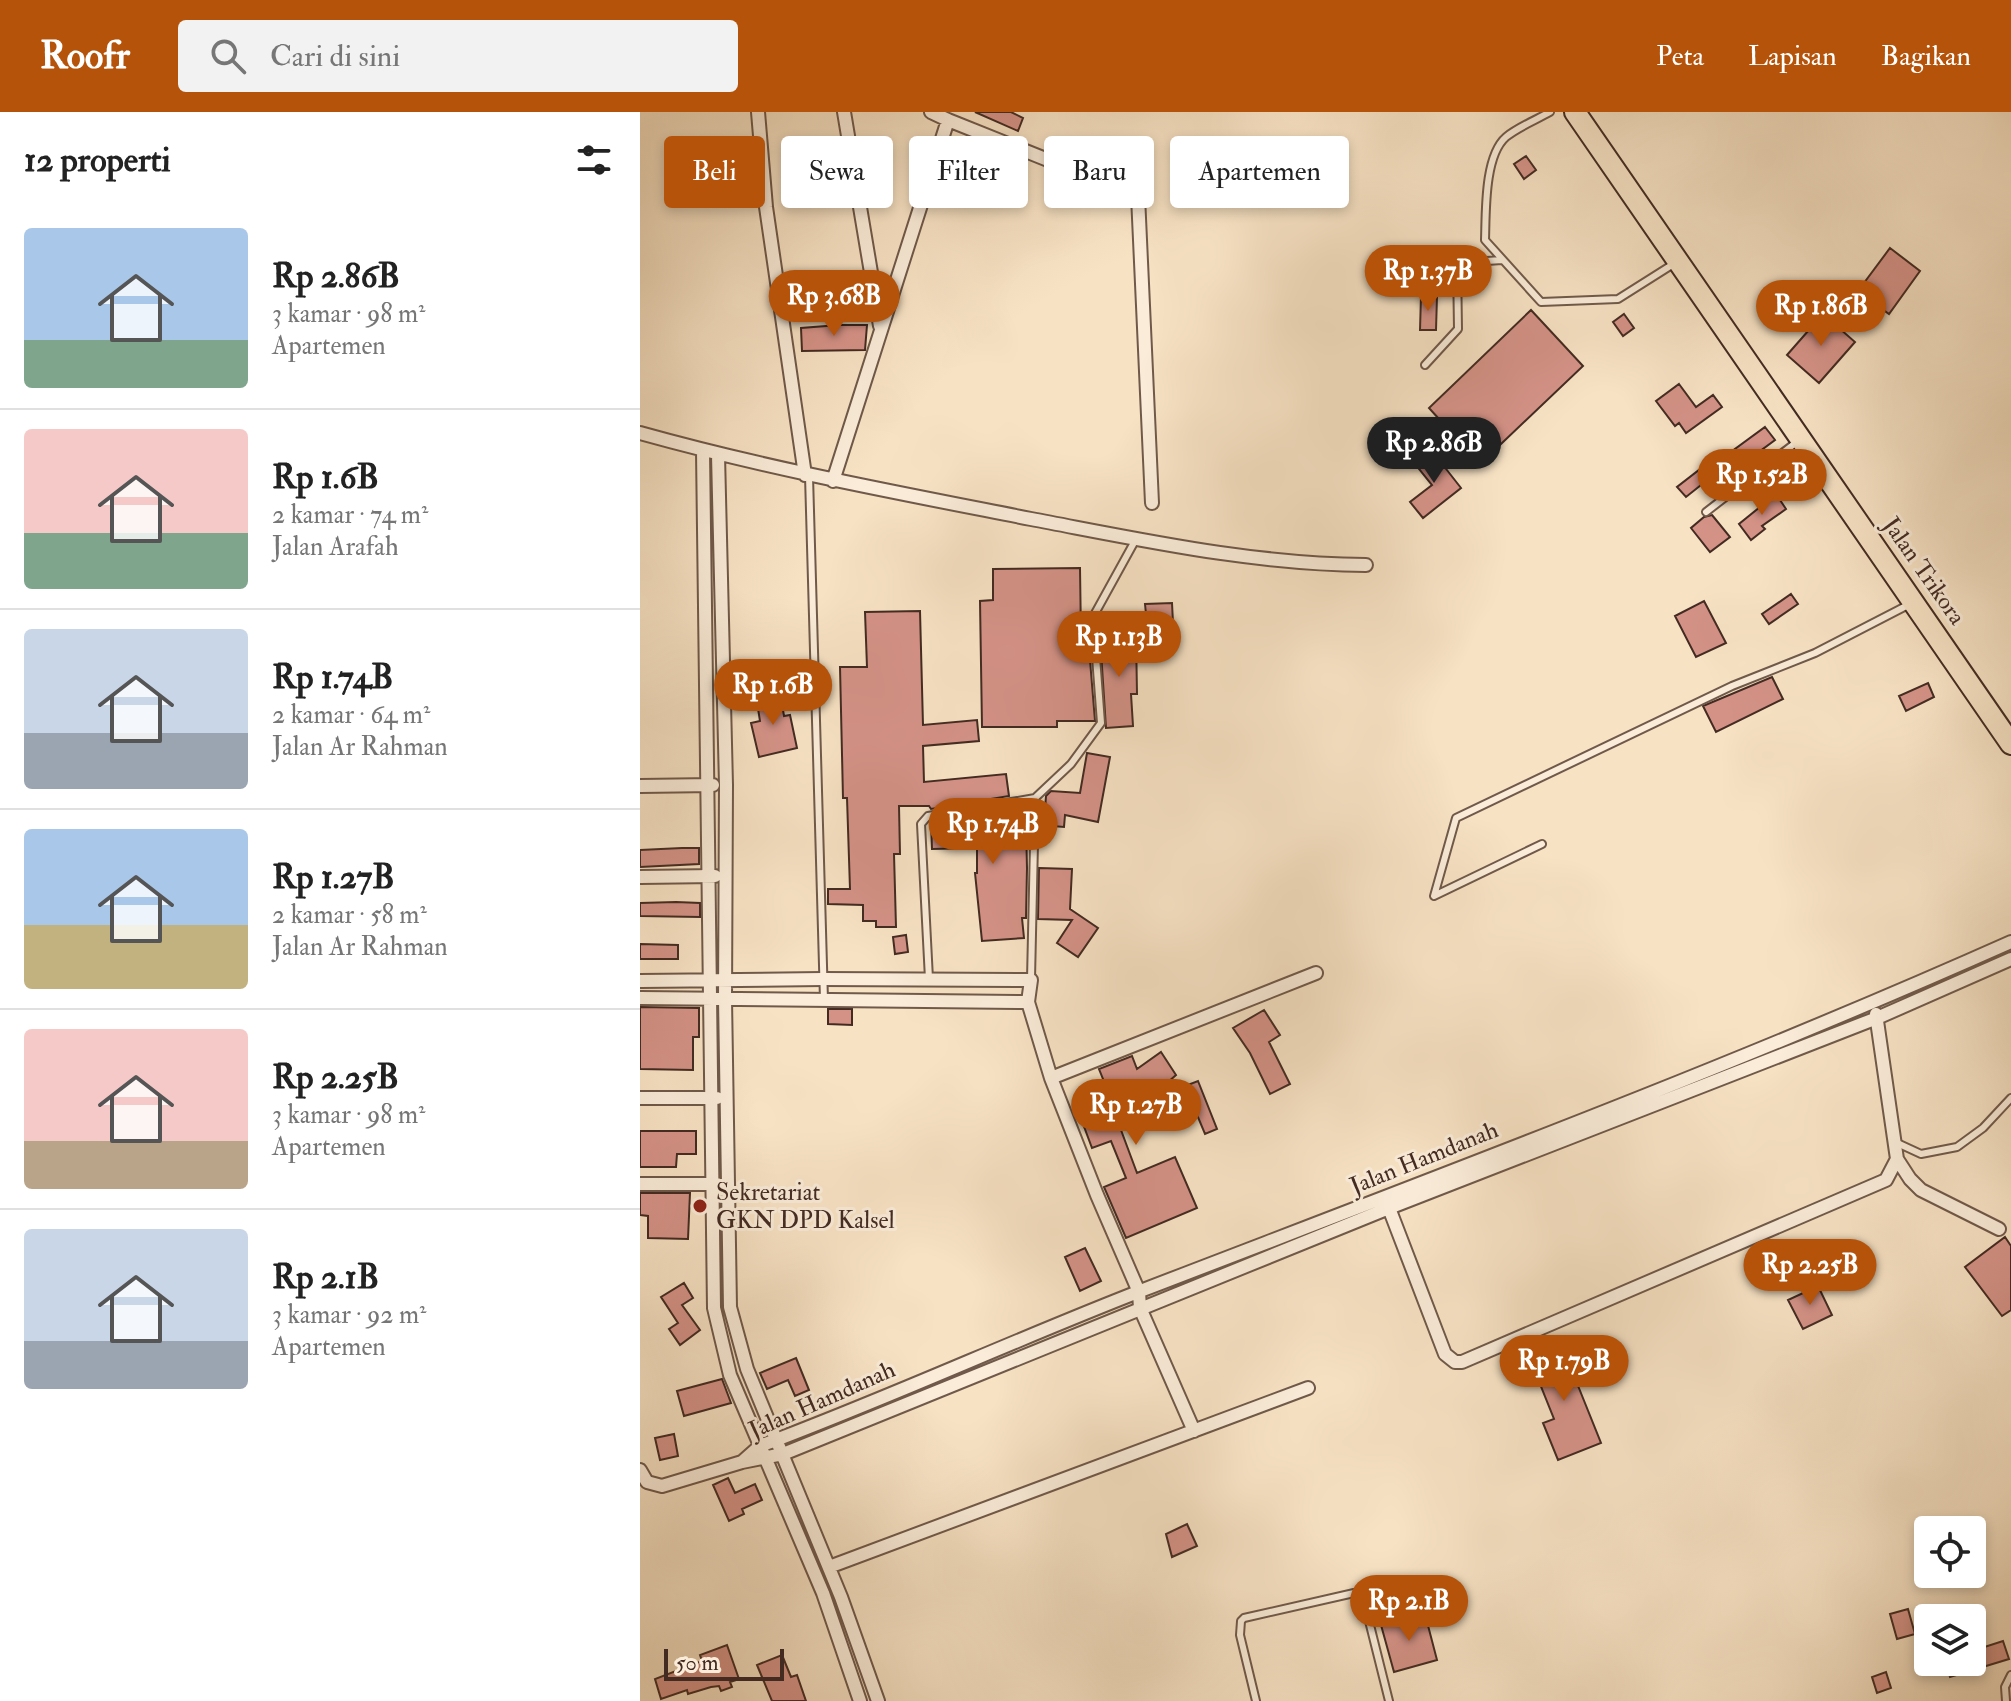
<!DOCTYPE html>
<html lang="id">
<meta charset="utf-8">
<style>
body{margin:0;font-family:"IM FELL Double Pica",serif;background:#f2f2f2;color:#222;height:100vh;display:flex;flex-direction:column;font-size:30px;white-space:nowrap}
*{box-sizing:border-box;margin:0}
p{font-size:26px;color:#767676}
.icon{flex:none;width:44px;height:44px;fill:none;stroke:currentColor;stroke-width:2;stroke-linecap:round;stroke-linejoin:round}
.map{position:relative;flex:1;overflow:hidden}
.panel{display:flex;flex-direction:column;background:#fff;width:640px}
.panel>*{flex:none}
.guide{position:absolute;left:24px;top:24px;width:760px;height:72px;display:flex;gap:16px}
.fabs{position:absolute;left:1274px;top:1404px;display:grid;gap:16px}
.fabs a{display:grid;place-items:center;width:72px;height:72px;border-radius:8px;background:#fff;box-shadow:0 4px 12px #0003;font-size:40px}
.scale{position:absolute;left:24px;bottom:20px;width:120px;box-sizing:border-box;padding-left:8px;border:4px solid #432b22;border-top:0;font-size:22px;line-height:28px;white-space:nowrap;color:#432b22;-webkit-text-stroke:6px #faecd9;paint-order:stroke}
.price{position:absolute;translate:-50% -68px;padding:0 18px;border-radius:28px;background:#b45309;color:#fff;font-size:26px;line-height:52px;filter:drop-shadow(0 2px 4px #0008)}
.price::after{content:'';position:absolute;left:50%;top:48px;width:24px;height:18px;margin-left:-12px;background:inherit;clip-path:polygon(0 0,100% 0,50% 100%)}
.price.active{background:#222;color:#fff}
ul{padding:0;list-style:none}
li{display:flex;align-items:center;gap:24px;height:200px;padding:0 24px}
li+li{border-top:2px solid #e0e0e0}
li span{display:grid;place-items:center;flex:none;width:224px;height:160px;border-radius:8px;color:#555}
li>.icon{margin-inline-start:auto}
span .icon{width:96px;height:96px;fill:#fffc;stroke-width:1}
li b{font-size:34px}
h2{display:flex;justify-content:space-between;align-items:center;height:96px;padding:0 24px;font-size:34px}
.chip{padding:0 28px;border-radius:8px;background:#fff;box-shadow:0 4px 12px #0003;font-size:28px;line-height:72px}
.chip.active{background:#b45309;color:#fff}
header{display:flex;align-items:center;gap:48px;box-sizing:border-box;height:112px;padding:0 40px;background:#b45309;color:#fff}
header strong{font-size:38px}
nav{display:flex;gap:44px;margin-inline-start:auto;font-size:28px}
.search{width:560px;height:72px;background:#f2f2f2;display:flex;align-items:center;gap:20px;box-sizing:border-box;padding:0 28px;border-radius:8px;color:#767676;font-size:30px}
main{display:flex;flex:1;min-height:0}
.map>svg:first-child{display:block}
.building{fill:#d49287;stroke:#432b22;stroke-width:2}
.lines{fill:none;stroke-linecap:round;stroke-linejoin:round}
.lane-casing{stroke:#70594a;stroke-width:10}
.street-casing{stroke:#70594a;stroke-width:16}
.primary-casing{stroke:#432b22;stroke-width:24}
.lane{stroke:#faecd9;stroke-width:6}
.street{stroke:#faecd9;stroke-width:12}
.primary{stroke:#f7e2c4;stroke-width:20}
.poi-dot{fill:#8f2418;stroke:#faecd9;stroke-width:3}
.labels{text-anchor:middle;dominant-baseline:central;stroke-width:6;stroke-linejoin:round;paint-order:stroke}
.street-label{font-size:24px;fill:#432b22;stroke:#faecd9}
.poi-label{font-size:24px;fill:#432b22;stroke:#faecd9;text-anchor:start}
</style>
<header>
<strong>Roofr</strong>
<div class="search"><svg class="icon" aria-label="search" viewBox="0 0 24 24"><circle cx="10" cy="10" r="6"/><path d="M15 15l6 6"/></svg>Cari di sini</div>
<nav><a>Peta</a><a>Lapisan</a><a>Bagikan</a></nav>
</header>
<main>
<section class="panel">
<h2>12 properti<svg class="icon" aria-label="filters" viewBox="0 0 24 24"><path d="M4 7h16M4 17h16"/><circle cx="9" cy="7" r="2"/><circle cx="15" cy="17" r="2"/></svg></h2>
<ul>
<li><span style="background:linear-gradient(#a9c7e8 70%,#7fa58c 0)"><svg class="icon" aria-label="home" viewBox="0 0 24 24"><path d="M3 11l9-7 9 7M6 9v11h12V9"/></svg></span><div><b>Rp 2.86B</b><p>3 kamar · 98 m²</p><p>Apartemen</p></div></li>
<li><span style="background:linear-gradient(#f6c9c9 65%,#7fa58c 0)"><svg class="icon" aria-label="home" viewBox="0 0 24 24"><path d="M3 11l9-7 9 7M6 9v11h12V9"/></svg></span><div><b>Rp 1.6B</b><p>2 kamar · 74 m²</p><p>Jalan Arafah</p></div></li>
<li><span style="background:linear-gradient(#c9d6e8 65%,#9aa5b1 0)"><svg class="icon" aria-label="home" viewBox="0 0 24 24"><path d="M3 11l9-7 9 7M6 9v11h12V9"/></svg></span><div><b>Rp 1.74B</b><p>2 kamar · 64 m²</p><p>Jalan Ar Rahman</p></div></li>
<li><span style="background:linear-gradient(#a9c7e8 60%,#c2b280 0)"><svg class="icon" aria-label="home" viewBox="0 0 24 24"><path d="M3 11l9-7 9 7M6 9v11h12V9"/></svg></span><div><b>Rp 1.27B</b><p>2 kamar · 58 m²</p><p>Jalan Ar Rahman</p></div></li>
<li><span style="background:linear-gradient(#f6c9c9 70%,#b9a48a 0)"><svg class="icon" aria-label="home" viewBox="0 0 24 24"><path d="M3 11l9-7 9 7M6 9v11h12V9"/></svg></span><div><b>Rp 2.25B</b><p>3 kamar · 98 m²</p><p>Apartemen</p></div></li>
<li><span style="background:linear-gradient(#c9d6e8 70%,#9aa5b1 0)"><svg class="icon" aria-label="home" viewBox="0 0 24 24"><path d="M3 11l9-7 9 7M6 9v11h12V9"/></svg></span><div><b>Rp 2.1B</b><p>3 kamar · 92 m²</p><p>Apartemen</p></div></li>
</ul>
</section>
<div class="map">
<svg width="1371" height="1589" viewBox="0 0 1371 1589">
<rect width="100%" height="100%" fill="#f7e2c4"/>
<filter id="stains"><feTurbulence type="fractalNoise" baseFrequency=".0025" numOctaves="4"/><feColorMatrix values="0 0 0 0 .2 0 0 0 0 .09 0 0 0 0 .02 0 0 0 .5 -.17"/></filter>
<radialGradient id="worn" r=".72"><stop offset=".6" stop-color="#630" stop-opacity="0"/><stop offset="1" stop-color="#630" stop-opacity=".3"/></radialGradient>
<path class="building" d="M335,0h36l12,6 -5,13z
M886,44l10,14 -12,9 -10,-15z
M1250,136l30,23 -31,43 -31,-23z
M781,184h16l-1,34h-16z
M891,198l52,56 -103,98 -51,-56z
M984,202l10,14 -11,8 -10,-14z
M1183,202l32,28 -36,41 -32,-28z
M199,213h28l-2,25 -63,1 -1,-23z
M1039,272l17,23 17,-12 9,12 -36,26 -7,-10 -4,3 -19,-25z
M1125,315l10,13 -42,31 -9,-14z
M792,339l29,37 -38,30 -13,-16 22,-17 -17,-21z
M1068,351l8,10 -30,24 -9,-10z
M1136,382l10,15 -24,17 3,3 -14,11 -12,-16z
M1072,403l18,22 -20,15 -19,-24 13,-11z
M440,456l1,69 7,-1 7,85h-38v6h-75l-2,-126 13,-1v-31z
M1151,482l7,10 -29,20 -7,-10z
M1064,489l22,42 -30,14 -21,-41z
M532,491l1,20 -26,1 -2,-20z
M280,499l3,114 54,-5 2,21 -56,5 1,36 82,-8 3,22 -78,13 -2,-3h-30l1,48h-6l2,73h-20v-6h-13v-16l-35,-1v-15h22l-3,-91h-4l-3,-131h27l-2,-55z
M496,523l1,59h-6l2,32 -27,2 -6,-92z
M1132,565l11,22 -67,33 -13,-26z
M1288,571l6,14 -28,14 -7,-15z
M140,580l4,24 6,-1 7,33 -38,9 -8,-34 9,-2 -4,-25z
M447,641l23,4 -12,65 -33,-7 -1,12 -24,-2 1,-15h4l1,-14 5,-5 29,2z
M370,696v3h19l-1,13h-2l1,44 -1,50h-4l2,20 -42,3 -7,-68h2v-25l-45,1 -1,-27z
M42,736h17v16l-59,3v-17z
M399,756l33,1 -2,40 28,19 -20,29 -21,-14 15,-23 -34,-1z
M36,790l24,1v14l-60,-1v-13z
M266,823l2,17 -13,2 -2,-17z
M0,832l38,1v14h-38z
M0,895l59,1v29h-6v33l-53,-1z
M188,897h24v16l-24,-1z
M624,898l16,25 -11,7 21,42 -20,10 -20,-41 -17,-25z
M521,940l15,23 -27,24 -25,10 6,17 -9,4 16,43 38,-16 22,51 -71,30 -22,-51 22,-9 -15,-37 -19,7 -13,-35 14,-5 -7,-17 19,-7 -6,-15 33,-13 5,13z
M558,969l19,48 -12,5 -20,-48z
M0,1019h56v23h-19l-1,13h-36z
M0,1081h50l-2,46 -40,-1v-22l-8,-1z
M1365,1125l6,9v64l-9,6 -37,-49z
M445,1136l16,33 -21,10 -15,-34z
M44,1171l9,15 -11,7 18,25 -20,15 -11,-16 9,-6 -17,-26z
M1178,1174l14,29 -29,14 -15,-29z
M920,1229l41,102 -43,17 -15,-37 11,-4 -26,-65z
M156,1246l13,32 -14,6 -7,-16 -21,9 -7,-16z
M82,1267l9,24 -47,13 -7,-25z
M34,1322l4,22 -18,4 -5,-22z
M88,1366l7,15 20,-9 7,16 -20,9 2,5 -15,7 -16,-36z
M547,1412l10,22 -25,11 -6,-23z
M1268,1497l7,25 -18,5 -7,-25z
M785,1502l12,46 -43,12 -13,-47z
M1363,1529l6,18 -59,18 -4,-15h26v-11z
M87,1533l12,34 -9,3 2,5 -11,4 -2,-5 -8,1 -23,7 -1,-4 -26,9 -6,-20 47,-18 -2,-6z
M142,1543l9,22 6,-2 9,26h-34l-15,-36z
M1246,1560l5,16 -14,5 -5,-16z"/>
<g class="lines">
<defs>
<path id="lane" d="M910,0c-14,8 -32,15 -44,25 -22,19 -20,76 -21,103l56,62 77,-3 57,-36
M785,253l33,-36 -1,-66 45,-3
M169,364l15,524
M1066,400l92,-71
M902,732l-108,52 22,-78 276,-132 83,-33 95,-49
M289,867l-8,-155 7,-8 107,-18
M391,867l4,-181 36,-34 30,-41 -8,-106 43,-78
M1255,1030l26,12 36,-7 26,-19 28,-30
M616,1589l-16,-66 1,-14 3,-3 110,-25 9,4 26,104
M1366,1589l-1,-14 6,-12"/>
<path id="street" d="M118,0l8,95 39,268
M204,0l36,214
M308,8l190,76 14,307
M0,321c129,36 259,60 391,86 112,21 220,45 335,46
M63,339l11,857 16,67 93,218 37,108
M78,343l8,330 -1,214 5,308 17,62 94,228 37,104
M193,369l115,-361 -17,-8
M0,674l73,-1
M0,765l75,-1
M0,869l183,-2 208,1 -3,22 23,76 46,117 42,97 1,16 54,123
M0,886l388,4
M1236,902l21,145 13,20 11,11 78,39
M411,966l265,-105
M0,986h77
M0,1072h77
M749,1096l56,146 10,8h7l424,-182 11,-21
M102,1350l18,-16c129,-48 254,-106 383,-156 291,-112 583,-221 868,-348
M0,1358l7,12 15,4 80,-24 41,-8 606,-246 488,-190 134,-59
M189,1455l479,-179"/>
<path id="primary" d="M935,0l436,632"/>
</defs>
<use href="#lane" class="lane-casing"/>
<use href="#street" class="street-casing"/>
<use href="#primary" class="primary-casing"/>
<use href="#lane" class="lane"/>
<use href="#street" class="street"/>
<use href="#primary" class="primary"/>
</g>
<circle class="poi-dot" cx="60" cy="1094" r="8"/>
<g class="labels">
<g class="street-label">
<text transform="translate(1284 459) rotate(55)">Jalan Trikora</text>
<text transform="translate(784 1046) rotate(-22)">Jalan Hamdanah</text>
<text transform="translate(182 1288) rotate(-24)">Jalan Hamdanah</text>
</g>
<g class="poi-label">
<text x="76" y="1080">Sekretariat<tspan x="76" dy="28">GKN DPD Kalsel</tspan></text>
</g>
</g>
<rect width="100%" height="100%" filter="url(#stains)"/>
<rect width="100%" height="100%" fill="url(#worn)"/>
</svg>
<div class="fabs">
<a><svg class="icon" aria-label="locate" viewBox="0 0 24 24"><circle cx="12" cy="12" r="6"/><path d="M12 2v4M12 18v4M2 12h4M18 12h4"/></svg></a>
<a><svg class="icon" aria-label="layers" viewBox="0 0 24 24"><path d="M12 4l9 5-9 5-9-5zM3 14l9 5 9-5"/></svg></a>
</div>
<div class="scale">50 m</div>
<b class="price" style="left:788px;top:201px">Rp 1.37B</b>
<b class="price" style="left:194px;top:226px">Rp 3.68B</b>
<b class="price" style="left:1181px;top:236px">Rp 1.86B</b>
<b class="price active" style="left:794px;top:373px">Rp 2.86B</b>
<b class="price" style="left:1122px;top:405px">Rp 1.52B</b>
<b class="price" style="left:479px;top:567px">Rp 1.13B</b>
<b class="price" style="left:133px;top:615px">Rp 1.6B</b>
<b class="price" style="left:353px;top:754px">Rp 1.74B</b>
<b class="price" style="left:496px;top:1035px">Rp 1.27B</b>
<b class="price" style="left:1170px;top:1195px">Rp 2.25B</b>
<b class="price" style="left:924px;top:1291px">Rp 1.79B</b>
<b class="price" style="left:769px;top:1531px">Rp 2.1B</b>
<div class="guide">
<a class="chip active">Beli</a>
<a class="chip">Sewa</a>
<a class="chip">Filter</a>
<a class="chip">Baru</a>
<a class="chip">Apartemen</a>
</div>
</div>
</main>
